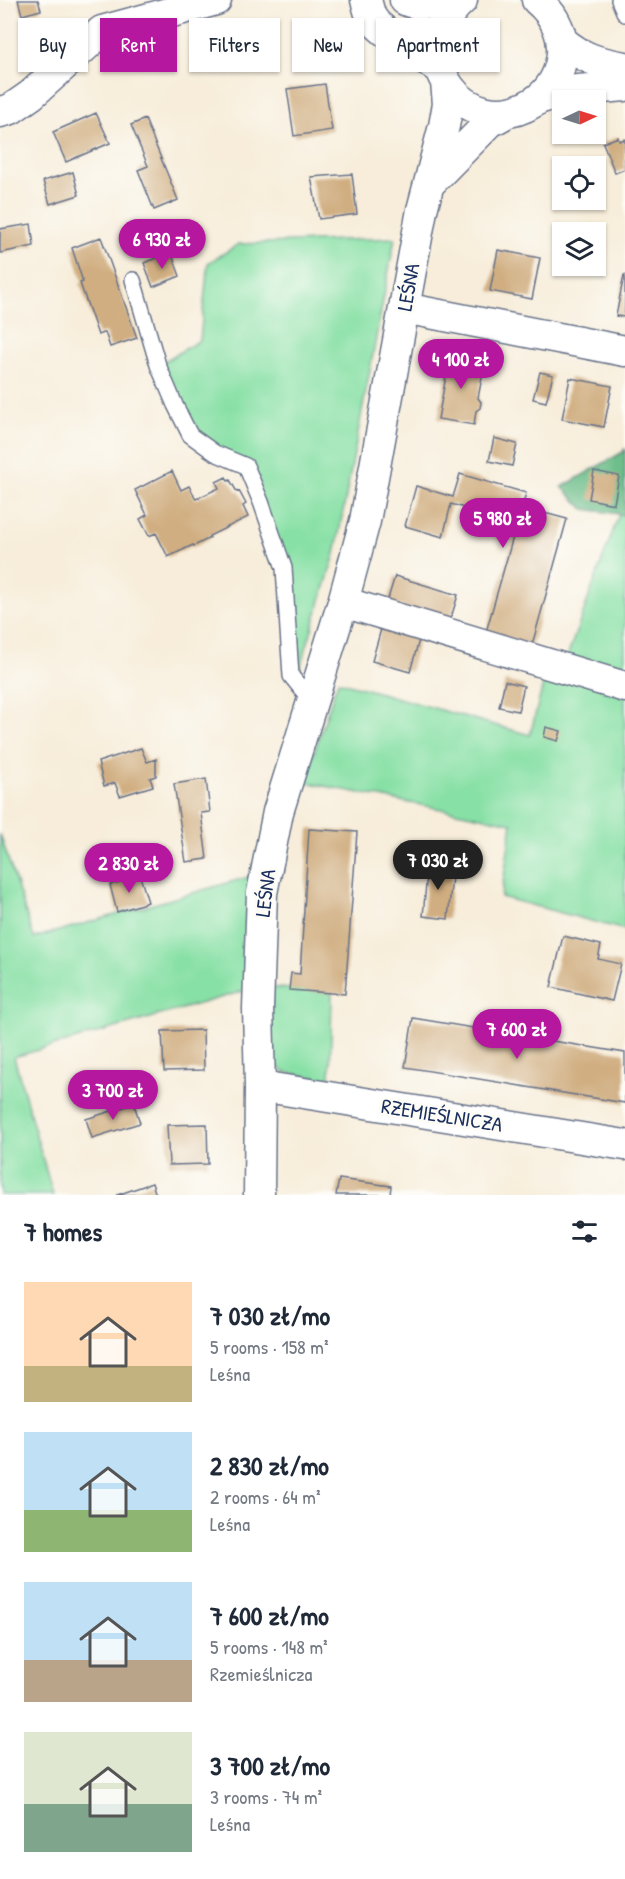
<!DOCTYPE html>
<meta charset="utf-8">
<style>
body{margin:0;font-family:"Patrick Hand",sans-serif;background:#f6f6f7;color:#1f2937;height:100vh;display:flex;flex-direction:column;font-size:22px;white-space:nowrap}
*{box-sizing:border-box;margin:0}
p{font-size:20px;color:#747a83}
.icon{flex:none;width:33px;height:33px;fill:none;stroke:currentColor;stroke-width:2;stroke-linecap:round;stroke-linejoin:round}
.map{position:relative;height:1195px;overflow:hidden}
.sheet{display:flex;flex-direction:column;background:#fff;flex:1}
.sheet>*{flex:none}
.guide{position:absolute;left:18px;top:18px;width:590px;height:54px;display:flex;gap:12px}
.needle{width:39px;rotate:86deg}
.controls{position:absolute;left:552px;top:90px;display:grid;gap:12px}
.controls a{display:grid;place-items:center;width:54px;height:54px;border-radius:0px;background:#fff;box-shadow:0 2px 4px #0004;font-size:30px}
.price{position:absolute;translate:-50% -51px;padding:0 14px;border-radius:21px;background:#b5179e;color:#fff;font-size:20px;line-height:39px;filter:drop-shadow(0 2px 3px #0008)}
.price::after{content:'';position:absolute;left:50%;top:36px;width:18px;height:14px;margin-left:-9px;background:inherit;clip-path:polygon(0 0,100% 0,50% 100%)}
.price.active{background:#222;color:#fff}
ul{padding:0;list-style:none}
li{display:flex;align-items:center;gap:18px;height:150px;padding:0 24px}
li span{display:grid;place-items:center;flex:none;width:168px;height:120px;border-radius:0px;color:#555}
li>.icon{margin-inline-start:auto}
span .icon{width:72px;height:72px;fill:#fffc;stroke-width:1}
li b{font-size:26px}
h2{display:flex;justify-content:space-between;align-items:center;height:72px;padding:0 24px;font-size:26px}
.tag{padding:0 21px;border-radius:0px;background:#fff;box-shadow:0 2px 4px #0004;font-size:21px;line-height:54px}
.tag.active{background:#b5179e;color:#fff}
.map>svg:first-child{display:block}
.green{fill:#87e0a5;stroke:#518882;stroke-width:1.5}
.forest{fill:#6dbe8a;stroke:#447674;stroke-width:1.5}
.building{fill:#d0ae81}
.lines{fill:none;stroke-linecap:round;stroke-linejoin:round}
.lane-casing{stroke:#687289;stroke-width:18}
.street-casing{stroke:#687289;stroke-width:33}
.lane{stroke:#fff;stroke-width:15}
.street{stroke:#fff;stroke-width:30}
.labels{text-anchor:middle;dominant-baseline:central;stroke-width:6;stroke-linejoin:round;paint-order:stroke}
.street-label{font-size:21px;fill:#1b2f5e;stroke:#fdfcf7}
</style>
<div class="map">
<svg width="625" height="1195" viewBox="0 0 625 1195">
<rect width="100%" height="100%" fill="#fdfcf7"/>
<filter id="ink" filterUnits="userSpaceOnUse"><feTurbulence type="fractalNoise" baseFrequency=".0167" numOctaves="2"/><feDisplacementMap in="SourceGraphic" scale="12" xChannelSelector="R" yChannelSelector="G"/><feConvolveMatrix kernelMatrix="1 2 1 2 8 2 1 2 1" color-interpolation-filters="sRGB"/></filter>
<filter id="wash" filterUnits="userSpaceOnUse"><feTurbulence type="fractalNoise" baseFrequency=".008" numOctaves="4" result="noise"/><feDisplacementMap in="SourceGraphic" scale="24" xChannelSelector="R" yChannelSelector="G"/><feGaussianBlur stdDeviation="1.35" result="paint"/><feColorMatrix in="noise" values="0 0 0 0 0 0 0 0 0 0 0 0 0 0 0 0 0 1.4 0 .05"/><feComposite in="paint" operator="in"/></filter>
<g filter="url(#wash)">
<rect width="100%" height="100%" fill="#f7edda"/>
<path class="green" d="M395,238l-60,316 -38,124 -13,-110 -38,-102 -56,-31 -32,-70 42,-25 8,-77 31,-19z
M619,514l6,1v415l-124,-33 11,-74 -208,-41 34,-101 192,54 18,-70 15,3z
M0,834l34,104 232,-66 -8,114 74,7 -2,87 -46,-8 -25,-23 -1,-62 -244,70 39,138h-53z"/>
<path class="forest" d="M625,448v67l-41,-6 -22,-22 61,-35z"/>
<g id="blocks">
<path class="building" d="M18,0h20l3,10 -19,5z
M325,84l7,46 -38,6 -7,-47z
M96,113l14,30 -44,19 -13,-30z
M145,119l33,81 -24,10 -16,-40 10,-4 -17,-41z
M618,137l1,4 6,-2v30l-10,4 -12,-30z
M73,172l6,23 -29,9 -7,-23z
M352,174l5,40 -38,5 -8,-42z
M31,224l3,22 -34,7v-24z
M101,237l36,101 -27,9 -5,-15 -7,3 -18,-52 3,-1 -11,-34z
M498,250l42,8 -8,41 -42,-8z
M171,252l9,24 -27,11 -9,-24z
M624,275h1v42l-9,-1z
M447,355l38,7 -7,36 3,4 -1,6 -4,3 -2,14 -36,-6 9,-48h-3z
M540,372l13,3 -7,27 -13,-3z
M570,378l42,8 -8,41 -42,-8z
M494,438l23,6 -5,22 -23,-5z
M172,471l9,19 8,-4 7,13 23,-11 -3,-6 10,-5 2,4 2,-1 7,12 2,-1 7,13 -3,2 5,11 -39,19 1,2 -16,8 -1,-1 -25,12 -12,-24 -7,3 -9,-17 7,-4 -12,-25z
M594,471l25,5 -5,28 -25,-5z
M460,474l66,19 -4,14 45,12 -35,126 -46,-13 31,-109 -66,-19 -8,33 -38,-11 11,-40 37,11z
M395,576l63,19 -8,26 -63,-19z
M383,622l38,11 -11,39 -38,-11z
M505,681l19,5 -6,25 -19,-4z
M546,727l15,4 -3,10 -14,-4z
M141,748l6,14 9,-3v17l-6,2 3,8 -33,10 -5,-13 -11,3 -6,-24z
M206,779l4,33 -9,1 6,46 -21,3 -12,-78z
M309,829l48,3 -12,162 -56,-4 2,-17 9,1z
M428,863l25,2 -5,54 -25,-3z
M140,876l8,26 -31,10 -7,-27z
M563,936l38,9 -3,14 23,5 -9,37 -61,-14z
M413,1018l212,35v50l-220,-36z
M203,1030l1,40 -40,1 -2,-40z
M134,1104l6,19 -48,15 -6,-19z
M207,1124l1,40 -39,1 -2,-40z
M339,1179l52,7 -1,9h-54z
M152,1183l4,12h-39z"/>
</g>
</g>
<g filter="url(#ink)">
<use href="#blocks" fill-opacity="0" stroke="#687289" stroke-width="1.5"/>
<g class="lines">
<defs>
<path id="lane" d="M619,0l6,14
M133,280l25,85 17,40 15,30 25,18 31,13 15,36 23,66 7,108 21,26"/>
<path id="street" d="M366,0c2,6 3,13 6,18 7,13 53,40 68,51
M405,0c17,8 33,4 51,0
M462,0c-62,55 5,144 72,102 15,-10 24,-25 27,-41 5,-24 -6,-46 -24,-61
M562,41c22,18 35,21 63,26
M541,98l26,-7 58,-5
M0,112l11,-3 20,-14 71,-64 114,-31
M432,181l58,-59 16,-9
M404,308l221,43
M343,602l282,85
M260,1086l365,59
M259,1195l1,-109 -2,-78 4,-115 16,-81 65,-210 22,-81 57,-311 22,-84 4,-22 -2,-22"/>
</defs>
<use href="#lane" class="lane-casing"/>
<use href="#street" class="street-casing"/>
<use href="#lane" class="lane"/>
<use href="#street" class="street"/>
</g>
</g>
<g class="labels">
<g class="street-label">
<text transform="translate(408 287) rotate(-80)">LEŚNA</text>
<text transform="translate(265 893) rotate(-83)">LEŚNA</text>
<text transform="translate(442 1115) rotate(9)">RZEMIEŚLNICZA</text>
</g>
</g>
</svg>
<div class="controls">
<a><svg class="needle" viewBox="-14 -14 28 28"><path d="M0-13l5 13h-10z" fill="#e53935"/><path d="M0 13l5-13h-10z" fill="#747a83"/></svg></a>
<a><svg class="icon" aria-label="locate" viewBox="0 0 24 24"><circle cx="12" cy="12" r="6"/><path d="M12 2v4M12 18v4M2 12h4M18 12h4"/></svg></a>
<a><svg class="icon" aria-label="layers" viewBox="0 0 24 24"><path d="M12 4l9 5-9 5-9-5zM3 14l9 5 9-5"/></svg></a>
</div>
<b class="price" style="left:162px;top:270px">6 930 zł</b>
<b class="price" style="left:461px;top:390px">4 100 zł</b>
<b class="price" style="left:503px;top:549px">5 980 zł</b>
<b class="price active" style="left:438px;top:891px">7 030 zł</b>
<b class="price" style="left:129px;top:894px">2 830 zł</b>
<b class="price" style="left:517px;top:1060px">7 600 zł</b>
<b class="price" style="left:113px;top:1121px">3 700 zł</b>
<div class="guide">
<a class="tag">Buy</a>
<a class="tag active">Rent</a>
<a class="tag">Filters</a>
<a class="tag">New</a>
<a class="tag">Apartment</a>
</div>
</div>
<section class="sheet">
<h2>7 homes<svg class="icon" aria-label="filters" viewBox="0 0 24 24"><path d="M4 7h16M4 17h16"/><circle cx="9" cy="7" r="2"/><circle cx="15" cy="17" r="2"/></svg></h2>
<ul>
<li><span style="background:linear-gradient(#ffd9b3 70%,#c2b280 0)"><svg class="icon" aria-label="home" viewBox="0 0 24 24"><path d="M3 11l9-7 9 7M6 9v11h12V9"/></svg></span><div><b>7 030 zł/mo</b><p>5 rooms · 158 m²</p><p>Leśna</p></div></li>
<li><span style="background:linear-gradient(#bfe0f5 65%,#8fb573 0)"><svg class="icon" aria-label="home" viewBox="0 0 24 24"><path d="M3 11l9-7 9 7M6 9v11h12V9"/></svg></span><div><b>2 830 zł/mo</b><p>2 rooms · 64 m²</p><p>Leśna</p></div></li>
<li><span style="background:linear-gradient(#bfe0f5 65%,#b9a48a 0)"><svg class="icon" aria-label="home" viewBox="0 0 24 24"><path d="M3 11l9-7 9 7M6 9v11h12V9"/></svg></span><div><b>7 600 zł/mo</b><p>5 rooms · 148 m²</p><p>Rzemieślnicza</p></div></li>
<li><span style="background:linear-gradient(#dfe7d0 60%,#7fa58c 0)"><svg class="icon" aria-label="home" viewBox="0 0 24 24"><path d="M3 11l9-7 9 7M6 9v11h12V9"/></svg></span><div><b>3 700 zł/mo</b><p>3 rooms · 74 m²</p><p>Leśna</p></div></li>
</ul>
</section>
